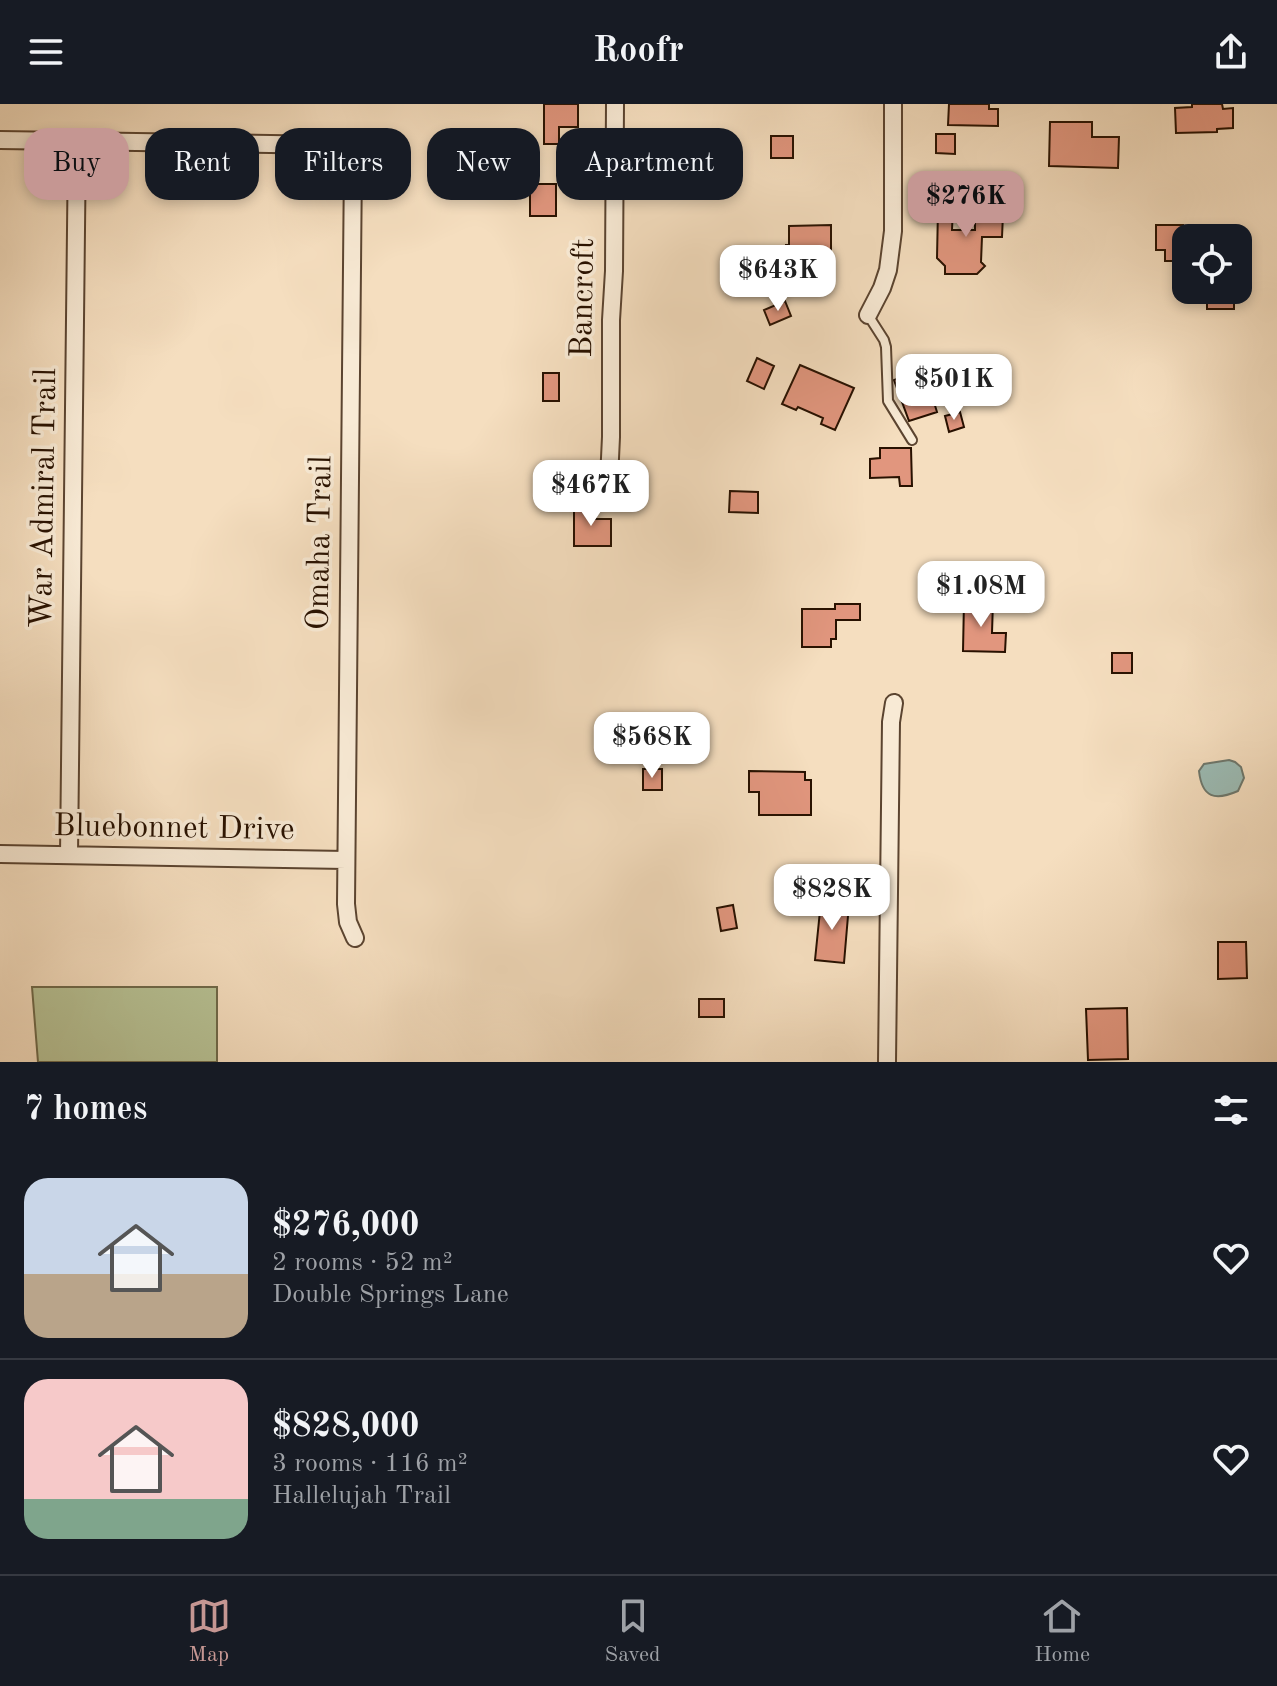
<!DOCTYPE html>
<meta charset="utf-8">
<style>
body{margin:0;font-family:"Old Standard TT",serif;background:#242831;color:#f1f3f6;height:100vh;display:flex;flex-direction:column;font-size:30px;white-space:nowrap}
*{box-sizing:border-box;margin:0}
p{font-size:26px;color:#9ea1a6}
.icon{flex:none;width:44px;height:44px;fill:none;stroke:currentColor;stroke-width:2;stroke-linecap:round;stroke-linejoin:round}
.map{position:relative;height:958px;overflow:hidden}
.sheet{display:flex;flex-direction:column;background:#171b24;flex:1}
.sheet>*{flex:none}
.guide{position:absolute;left:24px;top:24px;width:800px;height:72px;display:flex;gap:16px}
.controls{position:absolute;left:1172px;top:120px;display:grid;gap:16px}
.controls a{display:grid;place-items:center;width:80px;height:80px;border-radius:16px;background:#171b24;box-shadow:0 4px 12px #0003;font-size:40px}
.price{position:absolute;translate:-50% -68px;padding:0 18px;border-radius:16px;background:#fff;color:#222;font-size:26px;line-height:52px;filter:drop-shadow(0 2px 4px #0008)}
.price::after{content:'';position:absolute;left:50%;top:48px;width:24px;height:18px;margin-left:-12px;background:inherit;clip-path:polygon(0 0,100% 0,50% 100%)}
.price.current{background:#c59692;color:#111}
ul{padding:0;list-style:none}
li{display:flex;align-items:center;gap:24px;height:200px;padding:0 24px}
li+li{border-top:2px solid #363941}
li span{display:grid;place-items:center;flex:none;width:224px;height:160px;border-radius:24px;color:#555}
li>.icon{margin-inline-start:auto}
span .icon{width:96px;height:96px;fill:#fffc;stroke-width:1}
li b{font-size:34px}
h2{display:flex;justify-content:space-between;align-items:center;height:96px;padding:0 24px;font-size:34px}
.tag{padding:0 28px;border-radius:24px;background:#171b24;box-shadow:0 4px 12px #0003;font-size:28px;line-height:72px}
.tag.current{background:#c59692;color:#111}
header{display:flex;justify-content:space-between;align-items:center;height:104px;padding:0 24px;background:#171b24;font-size:36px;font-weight:600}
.tab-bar{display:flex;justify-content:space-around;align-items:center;height:112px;border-top:2px solid #363941;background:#171b24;font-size:22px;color:#9ea1a6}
.tab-bar a{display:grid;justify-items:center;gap:4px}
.tab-bar .current{color:#c59692}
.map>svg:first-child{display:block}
.green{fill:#b7c295;stroke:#706a4a;stroke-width:2}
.water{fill:#9cbcb5;stroke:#6e786d;stroke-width:2}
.building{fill:#e1967e;stroke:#281100;stroke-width:2}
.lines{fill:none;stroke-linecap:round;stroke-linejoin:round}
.service-casing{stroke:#5b4430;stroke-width:12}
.minor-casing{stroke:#5b4430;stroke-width:20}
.service{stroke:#f8ead5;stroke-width:8}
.minor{stroke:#f8ead5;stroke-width:16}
.labels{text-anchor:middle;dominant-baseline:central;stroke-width:7;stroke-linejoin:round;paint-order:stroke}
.street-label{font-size:32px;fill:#281100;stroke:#f8ead5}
</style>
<header><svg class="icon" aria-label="menu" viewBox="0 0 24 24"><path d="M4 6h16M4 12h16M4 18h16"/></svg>Roofr<svg class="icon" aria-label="share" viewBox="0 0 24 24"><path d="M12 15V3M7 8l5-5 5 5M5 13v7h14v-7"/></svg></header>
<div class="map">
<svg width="1277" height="958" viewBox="0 0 1277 958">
<rect width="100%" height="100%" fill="#f5debf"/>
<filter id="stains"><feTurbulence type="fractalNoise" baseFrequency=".0025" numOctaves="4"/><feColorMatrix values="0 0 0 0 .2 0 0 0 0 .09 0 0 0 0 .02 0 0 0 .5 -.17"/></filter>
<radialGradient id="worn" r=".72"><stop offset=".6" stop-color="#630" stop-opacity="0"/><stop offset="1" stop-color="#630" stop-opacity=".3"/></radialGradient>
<path class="green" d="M32,883h185v75h-179z"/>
<path class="water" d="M1229,656l6,2 6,5 3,11 -6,13c-23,10 -36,7 -39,-20l5,-7z"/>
<path class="building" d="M544,0h34v23h-19v17h-15z
M949,0h40v5h9v17l-50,-1z
M1192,0h30l1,5 10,-1v20l-16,1v3l-41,1 -1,-25 17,-1z
M1050,18h42v15h27l-1,31 -69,-2z
M936,30h19v20l-19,-1z
M771,32h22v22h-22z
M530,80h26v32h-26z
M975,99l19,1 -1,10h10l-1,23h-20l-1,25 4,4 -8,8h-32v-8l-8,-8 1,-49 1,-2h14l-1,23h23z
M831,121v35h-7v11h-11v9h-26l-1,-35h3v-19z
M1156,121h27v36h-18v-11h-9z
M1207,188h27v17h-27z
M785,197l6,15 -21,9 -6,-15z
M757,254l17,8 -10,23 -17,-8z
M949,255l9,26 -17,5 2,6 -10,3 4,13 -28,9 -15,-41z
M800,261l54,23 -19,42 -14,-6 2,-6 -25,-11 -2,3 -14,-6z
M543,269h16v28h-16z
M960,308l4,15 -15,5 -4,-16z
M880,344h31l1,38h-12l-1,-9 -29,1v-19l10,-1z
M730,387l28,1v21l-29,-1z
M574,401h19v14h18v27h-37z
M964,497h29l-1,32h14l-1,19 -42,-1z
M835,500h25v16h-24v19h-5v8h-29v-38h33z
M1112,549h20v20h-20z
M643,665h19v21h-19z
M749,667l56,1v8h6v35h-52v-23h-10z
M821,797l28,3 -5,59 -29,-3z
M733,801l4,23 -16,3 -4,-23z
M1218,838h28l1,36 -29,1z
M699,895h25v18h-25z
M1127,904l1,51 -40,1 -2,-51z"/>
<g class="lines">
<defs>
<path id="service" d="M868,211l16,25 2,7 2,54 24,39"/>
<path id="minor" d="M0,36l336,5c9,3 13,7 17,16l-7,743 2,18 7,16
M868,211l14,-27 6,-18 5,-39v-127
M601,388l8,-13 2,-42v-117l3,-49 1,-167
M0,750l346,6
M69,751l8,-714
M887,958l4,-340 3,-19"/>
</defs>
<use href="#service" class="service-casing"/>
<use href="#minor" class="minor-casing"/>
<use href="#service" class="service"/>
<use href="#minor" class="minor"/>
</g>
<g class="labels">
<g class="street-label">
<text transform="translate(584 194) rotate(-89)">Bancroft</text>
<text transform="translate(45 394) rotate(-89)">War Admiral Trail</text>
<text transform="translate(321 439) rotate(-89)">Omaha Trail</text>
<text transform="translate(174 725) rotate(1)">Bluebonnet Drive</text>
</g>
</g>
<rect width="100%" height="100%" filter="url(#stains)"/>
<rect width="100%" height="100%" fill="url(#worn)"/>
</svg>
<div class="controls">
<a><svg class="icon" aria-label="locate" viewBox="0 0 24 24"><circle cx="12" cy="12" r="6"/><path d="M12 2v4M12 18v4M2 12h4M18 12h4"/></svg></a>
</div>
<b class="price current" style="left:966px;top:135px">$276K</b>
<b class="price" style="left:778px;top:209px">$643K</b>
<b class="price" style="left:954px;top:318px">$501K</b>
<b class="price" style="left:591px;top:424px">$467K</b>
<b class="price" style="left:981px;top:525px">$1.08M</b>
<b class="price" style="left:652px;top:676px">$568K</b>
<b class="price" style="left:832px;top:828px">$828K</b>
<div class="guide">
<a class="tag current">Buy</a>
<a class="tag">Rent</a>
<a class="tag">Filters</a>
<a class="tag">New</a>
<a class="tag">Apartment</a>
</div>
</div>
<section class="sheet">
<h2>7 homes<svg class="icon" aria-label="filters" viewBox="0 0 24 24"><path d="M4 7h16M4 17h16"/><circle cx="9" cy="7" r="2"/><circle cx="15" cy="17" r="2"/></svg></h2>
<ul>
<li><span style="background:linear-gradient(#c9d6e8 60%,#b9a48a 0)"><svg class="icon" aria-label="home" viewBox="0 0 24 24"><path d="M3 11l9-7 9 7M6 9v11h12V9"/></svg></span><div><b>$276,000</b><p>2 rooms · 52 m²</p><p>Double Springs Lane</p></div><svg class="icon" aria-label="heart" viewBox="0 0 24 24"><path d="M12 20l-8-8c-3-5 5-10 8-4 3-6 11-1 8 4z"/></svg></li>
<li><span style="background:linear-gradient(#f6c9c9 75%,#7fa58c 0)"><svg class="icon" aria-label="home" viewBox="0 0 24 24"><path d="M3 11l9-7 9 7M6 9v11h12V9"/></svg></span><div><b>$828,000</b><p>3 rooms · 116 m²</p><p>Hallelujah Trail</p></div><svg class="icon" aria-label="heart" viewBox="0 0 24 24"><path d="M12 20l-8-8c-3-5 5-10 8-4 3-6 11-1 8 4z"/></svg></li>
</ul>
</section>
<nav class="tab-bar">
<a class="current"><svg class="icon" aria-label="map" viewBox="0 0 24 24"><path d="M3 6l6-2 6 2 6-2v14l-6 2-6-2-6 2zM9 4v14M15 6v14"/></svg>Map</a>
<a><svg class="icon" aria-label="saved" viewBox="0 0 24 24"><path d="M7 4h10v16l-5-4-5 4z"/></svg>Saved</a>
<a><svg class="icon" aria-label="home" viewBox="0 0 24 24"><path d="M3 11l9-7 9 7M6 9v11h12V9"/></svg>Home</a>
</nav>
